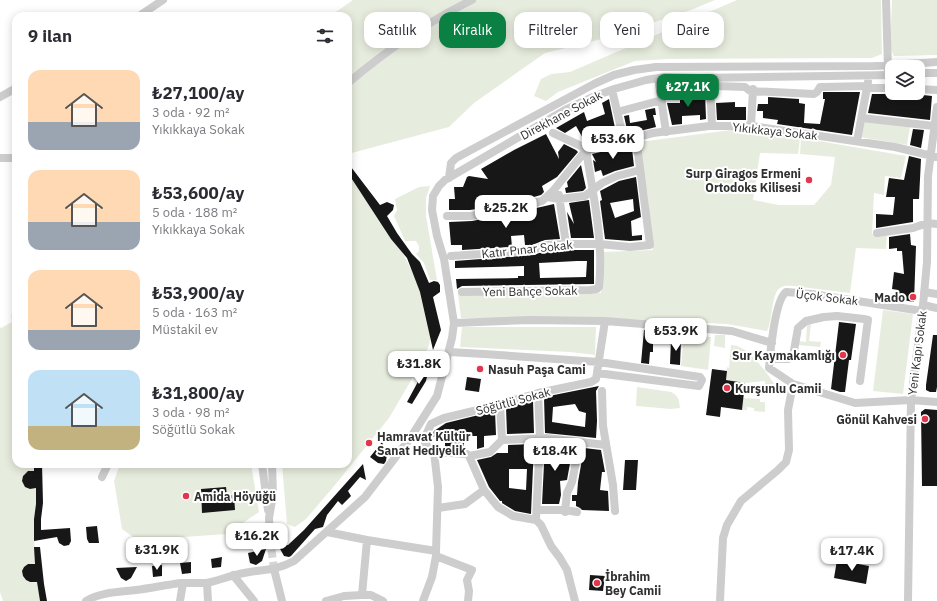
<!DOCTYPE html>
<html lang="tr">
<meta charset="utf-8">
<style>
body{margin:0;font-family:"IBM Plex Sans",sans-serif;background:#f7f7f7;color:#2b2b33;height:100vh;display:flex;flex-direction:column;font-size:15px;white-space:nowrap}
*{box-sizing:border-box;margin:0}
p{font-size:13px;color:#7c7c81}
.icon{flex:none;width:22px;height:22px;fill:none;stroke:currentColor;stroke-width:2;stroke-linecap:round;stroke-linejoin:round}
.map{position:relative;flex:1;overflow:hidden}
.side{position:absolute;left:12px;top:12px;width:340px;height:456px;display:flex;flex-direction:column;background:#fff;border-radius:12px;box-shadow:0 2px 10px #0003}
.side>*{flex:none}
.hud{position:absolute;left:364px;top:12px;width:380px;height:36px;display:flex;gap:8px}
.buttons{position:absolute;left:885px;top:60px;display:grid;gap:8px}
.buttons a{display:grid;place-items:center;width:40px;height:40px;border-radius:8px;background:#fff;box-shadow:0 2px 10px #0003;font-size:20px}
.price{position:absolute;translate:-50% -34px;padding:0 9px;border-radius:8px;background:#fff;color:#222;font-size:13px;line-height:26px;filter:drop-shadow(0 1px 2px #0008)}
.price::after{content:'';position:absolute;left:50%;top:24px;width:12px;height:9px;margin-left:-6px;background:inherit;clip-path:polygon(0 0,100% 0,50% 100%)}
.price.current{background:#0b8043;color:#fff}
ul{padding:0;list-style:none}
li{display:flex;align-items:center;gap:12px;height:100px;padding:0 16px}
li span{display:grid;place-items:center;flex:none;width:112px;height:80px;border-radius:12px;color:#555}
li>.icon{margin-inline-start:auto}
span .icon{width:48px;height:48px;fill:#fffc;stroke-width:1}
li b{font-size:17px}
h2{display:flex;justify-content:space-between;align-items:center;height:48px;padding:0 16px;font-size:17px}
.tag{padding:0 14px;border-radius:12px;background:#fff;box-shadow:0 2px 10px #0003;font-size:14px;line-height:36px}
.tag.current{background:#0b8043;color:#fff}
.map>svg:first-child{display:block}
.green{fill:#e7edde}
.building{fill:#171717;fill-rule:evenodd}
.lines{fill:none;stroke-linecap:round;stroke-linejoin:round}
.minor-tunnel{stroke:#d6d6d6;stroke-width:8;stroke-dasharray:8 4;stroke-linecap:butt}
.minor{stroke:#cdcdcd;stroke-width:8}
.poi-dot{fill:#e2364d;stroke:#fff;stroke-width:1.5}
.labels{text-anchor:middle;dominant-baseline:central;stroke-width:4;stroke-linejoin:round;paint-order:stroke}
.street-label{font-size:12px;fill:#303030;stroke:#fff}
.poi-label{font-size:12px;font-weight:bold;fill:#303030;stroke:#fff;text-anchor:start}
</style>
<div class="map">
<svg width="937" height="601" viewBox="0 0 937 601">
<rect width="100%" height="100%" fill="#fff"/>
<path class="green" d="M353,0h362l-24,10 -81,27 -65,16 -71,50 -25,24 -101,27v-138h-18z
M737,0h144l1,54 -10,4 -204,1 -33,2 -77,31 -12,9 -12,-5 7,-17 10,-5 19,-2z
M892,0h45v55l-43,1 -4,-8z
M862,120l48,6 -3,19 -47,-8z
M739,129l61,9 -2,16 -38,-1 -7,47 26,5h35l17,-20 4,-28 -35,-3 1,-16 105,18 -5,22 -16,-2 -1,19 -10,-2 -2,41h15l-1,15 -30,-1 -6,45 -57,-7c-4,0 -9,-1 -13,2 -9,6 -7,32 -13,43l-40,-7 -123,-6h-143l-3,-24 143,-1 3,-41 49,-2 -5,-52 -9,-56z
M348,162l48,78 23,45 13,45 -3,15 -6,15 -34,58 -54,67 -29,34 -11,8 -8,-3 -5,-60h66z
M430,186l-4,12v18l11,64h-7l-6,-17 -8,-9 3,-3v-5l-3,-5h-11l-11,-25 3,-6 -2,-11 24,-12z
M883,310l30,4 -10,80 -30,-3z
M14,314l2,3v147h18v7l-6,1 -5,4 -1,5 3,6 5,2 6,-1v16l-2,15 1,45h-7l-6,7c1,10 6,12 15,11l3,19h-37l-3,-9v-265l1,1 11,-6 -1,-7z
M807,324h4l-2,17 12,1 -1,5 -22,-2v-4l8,1z
M462,327h134l-1,28 -25,-3 -110,-5z
M684,335l27,2 -3,33 -27,-4z
M715,335h10v13l-11,-2z
M731,345c17,0 35,27 44,40h-10v-4l-20,2 -19,-3 1,-13 2,1z
M637,387l34,5c8,4 8,8 9,16l-9,1 -35,-3z
M743,398l17,1v3h5v10l-11,-1v-3l-7,-1v3h-5z
M120,464h131l8,48 -32,22 -57,4 -16,14 -32,-23 -8,-48z"/>
<path class="building" d="M700,92h5l1,27 -6,1v-5l-18,1v8l-10,1 -5,-22h13v-10h7v3l13,-1z
M823,92h37l-8,43 -75,-11 1,-4 -15,-2v-7h-6l1,-7h10v-7l31,2v4l6,1 -1,19 16,1 5,-25h-2z
M905,93l27,3 -2,24 -62,-7 4,-19h18v5l15,1z
M609,99l6,29 -9,2 1,9 -20,5 -2,-2 -9,-16 -11,7 -9,-5 28,-16 3,9 18,-7 -3,-11z
M735,102v5h11v13h-29l-1,-17z
M655,108l1,7h-3l3,12 -28,7 -4,-18 5,-1 1,8 17,-3 -2,-10z
M913,129l11,1 -3,18 -11,-3z
M546,134l13,25 -1,-7 6,-8 12,6 2,2 -21,25 -15,9 2,6 -3,3 -33,9 -38,6h-21v-11h6l-1,-12h9l4,-10 2,-1 19,3 -7,-10 33,-19z
M626,146l1,4 5,-1 2,17 -19,5 -12,5 -2,-6 -6,2 -2,-12 3,2 -4,-8z
M909,156l12,3 -2,40h-6v23l-37,6v-14l17,1 2,-18h-9l3,-19 15,2z
M348,163l32,42 7,-3 7,3 -1,5 -6,6 10,17 15,21 8,8 9,21 5,-2 4,1 2,3v7l-7,5 8,33 -8,20 -13,-58 -13,-34 -16,-19 -43,-66z
M581,165l5,23 -3,3 -17,2 -1,-5 3,-1 -1,-5z
M636,177l5,40 -10,4 1,15 10,-1v5l-12,1 -25,-2 -5,-38 2,-1 -2,-9 19,-10zM633,199l1,12 -19,7 -5,-15z
M589,200l5,38h-23l-4,-26 7,12 -5,-21z
M554,204l6,35 -15,1 -13,5h-7l-1,-10 -13,1 1,11 -50,3v-5h-11l-2,-23 23,-1 38,-7z
M910,234l1,11 5,1 -2,56 -17,-3 1,-9 -6,-1 2,-17 10,2 -2,-23h-5v-3l-8,1v-12z
M547,250h47v34l-132,2 -5,3 -1,-10 62,-1v-2h6v-10l-69,2v-7l79,-6zM577,261h10l-1,16 -46,1 -1,-15z
M839,322l17,2 -5,36h-2l-4,32h-5l-9,-3z
M644,330l9,1 -1,13h1v8h-3l-1,12 -8,-1z
M933,335h4v52l-1,5h-6l-4,-2v-5z
M671,340l10,1 -1,24 -10,-1z
M428,363l2,1 -4,17 -14,23 -5,-2z
M712,369l15,2 -1,9 19,3 -3,27 -21,-3 -1,10 -14,-2z
M467,377l14,2 -2,13 -14,-2z
M599,386l-3,5 1,30 -1,17 -51,-5 -1,-36zM575,404l4,7 7,2 -1,14 -33,-5 1,-15z
M533,400l1,33 -27,1 -1,-26z
M925,409l12,1v76h-15l-1,-74z
M495,411l1,24 -12,1v11l-7,2v-13h-13v12l-19,-1v-10h-14l3,-6 12,-8z
M382,442l5,12 -1,7 -2,3 -6,-1 -8,-6z
M534,444l-3,70 -16,-3 -13,-8v-2h-2l-11,-14 -12,-27 14,-3 6,-4h11v-8zM509,469h18l-1,21 -17,-2z
M545,444l28,3 -6,33 -7,1 1,14 -2,9h-17z
M584,448l17,2 4,22h-3l-2,18 8,1 1,20 -27,-1 -2,-2 -4,-2v-5h-4v-6h5l1,-13z
M625,460h13l-2,30h-13z
M34,464h8l1,39 -2,16v11l29,-2 1,13 -2,4 -5,1 -5,-3 -2,-6 -23,4v-22l2,-15v-16l-6,1 -5,-2 -3,-6 1,-5 5,-5h6z
M363,464l3,16 -6,-3 -12,14 3,5 -9,9 -4,-4 -11,14 -4,12 -8,2 -24,27 -2,1 -5,-1 -5,-9 9,-2 16,-15z
M226,487l1,9 7,-1 1,15 -33,3 -1,-24z
M97,526l2,17h-10l-2,-4 -1,-12z
M34,547h6l4,37 3,17h-7l-3,-19h-7l-4,-2 -3,-4 -1,-5 2,-4 4,-3h7z
M266,549l-4,12 -6,4 -6,-2 -2,-10z
M222,557l-1,10 -9,1 -1,-9z
M837,560l32,6 -3,18 -32,-6z
M191,562v11l-9,1 -2,-11z
M162,565v11l-9,1 -1,-11z
M137,567l-6,11 -5,3 -5,-3 -5,-10z
M590,575l15,1 -2,15 -14,-1z"/>
<g class="lines">
<path class="minor-tunnel" d="M270,538l4,31"/>
<path class="minor" d="M886,0l2,70
M139,16l24,-16
M918,73h19
M348,83c38,-32 79,-61 124,-83
M710,83l2,43
M659,84l7,48
M660,88l56,-2 29,1 5,4 64,3 3,-2 3,-5h4l43,-1 2,2h23
M918,89l19,1
M613,94l11,47
M0,97l16,-9
M617,112l45,-12
M862,118l72,8
M751,126l2,-37
M857,141l11,-59
M0,158h16
M449,178l2,-15 5,-5 138,-74 20,-9 20,-5 22,-3 218,-1 63,-4
M559,195l7,49
M547,197l12,2 26,-3 17,-13 15,-7 23,-6
M447,216h24l38,-7 33,-8 11,-10 33,-41 67,-17 56,-7h43l143,21 42,10
M877,233l36,-5 14,-5 10,1
M451,256l63,-4 19,-2 13,-5 20,-1h34l30,3 20,-2 -14,-108
M462,292l128,-2 7,-1 2,-2c5,-46 -6,-92 -13,-137l-7,-5 -26,-12
M924,292l13,2
M923,305l14,3
M922,311l-110,-17 -26,-2c-11,8 -16,61 -17,76l24,16 62,19 56,-3 26,2
M454,323l76,-3 75,1 127,10 40,12
M449,352l35,2 115,8 101,15 2,3 -3,6 -102,-13
M770,359h18l5,-3 5,-28 8,-7 18,-4 13,-1 27,3 4,1 -1,7 -7,54
M602,391l1,35 10,59 2,26
M500,404l2,36 44,-2 60,7
M434,452l33,2 2,2 15,34 14,17 15,9 23,4 5,5 10,21 9,12 7,12 8,31
M469,456l21,-4 12,-12
M262,464l6,46
M102,477l6,-13
M438,508l27,-4 19,-14
M537,510h28l12,2
M565,512l2,-19 5,-11 8,-40
M536,520l4,-82 -2,-45
M327,532l40,8 -5,55h9l12,6
M270,538l-1,-20 4,-23 -1,-31
M367,540l69,11v5l36,14 -5,10 2,11 -1,10
M436,551l2,-64 -4,-35 -9,-8 1,-9 5,-11 13,-6 38,-9 56,-16 53,-11 5,-3 9,-58
M274,569l8,32
M233,575l21,26
M207,583l1,18
M86,601c14,-9 34,-9 50,-11 15,-2 30,-5 45,-7 8,0 17,0 25,0 12,-2 25,-8 38,-10 19,-4 31,-2 50,-12l71,-64 46,-60 26,-41 15,-58 2,-15 -10,-64 -7,-23 -5,-26 1,-14 6,-10 6,-6 120,-70 28,-13 21,-8 32,-9 19,-3 34,1 193,-3
M180,601l3,-18
M326,601l18,-5 18,-1
M423,601l9,-24 4,-21
M720,601l3,-63 4,-13 14,-24 37,-31 8,-8 3,-12 -1,-40 5,-26
M908,601l3,-201 12,-95 4,-43 1,-86 9,-69"/>
</g>
<g class="poi-dot">
<circle cx="809" cy="180" r="4"/>
<circle cx="913" cy="297" r="4"/>
<circle cx="843" cy="355" r="4"/>
<circle cx="480" cy="369" r="4"/>
<circle cx="727" cy="388" r="4"/>
<circle cx="925" cy="419" r="4"/>
<circle cx="369" cy="443" r="4"/>
<circle cx="186" cy="496" r="4"/>
<circle cx="597" cy="583" r="4"/>
</g>
<g class="labels">
<g class="street-label">
<text transform="translate(561 115) rotate(-28)">Direkhane Sokak</text>
<text transform="translate(775 131) rotate(6)">Yıkıkkaya Sokak</text>
<text transform="translate(527 249) rotate(-6)">Katır Pınar Sokak</text>
<text transform="translate(530 291) rotate(-1)">Yeni Bahçe Sokak</text>
<text transform="translate(827 297) rotate(7)">Üçok Sokak</text>
<text transform="translate(917 353) rotate(-83)">Yeni Kapı Sokak</text>
<text transform="translate(513 401) rotate(-15)">Söğütlü Sokak</text>
</g>
<g class="poi-label">
<text x="801" y="173" text-anchor="end">Surp Giragos Ermeni<tspan x="801" dy="14">Ortodoks Kilisesi</tspan></text>
<text x="905" y="297" text-anchor="end">Mado</text>
<text x="835" y="355" text-anchor="end">Sur Kaymakamlığı</text>
<text x="488" y="369">Nasuh Paşa Cami</text>
<text x="735" y="388">Kurşunlu Camii</text>
<text x="917" y="419" text-anchor="end">Gönül Kahvesi</text>
<text x="377" y="436">Hamravat Kültür<tspan x="377" dy="14">Sanat Hediyelik</tspan></text>
<text x="194" y="496">Amida Höyüğü</text>
<text x="605" y="576">İbrahim<tspan x="605" dy="14">Bey Camii</tspan></text>
</g>
</g>
</svg>
<div class="buttons">
<a><svg class="icon" aria-label="layers" viewBox="0 0 24 24"><path d="M12 4l9 5-9 5-9-5zM3 14l9 5 9-5"/></svg></a>
</div>
<b class="price current" style="left:688px;top:108px">₺27.1K</b>
<b class="price" style="left:613px;top:160px">₺53.6K</b>
<b class="price" style="left:506px;top:229px">₺25.2K</b>
<b class="price" style="left:676px;top:352px">₺53.9K</b>
<b class="price" style="left:419px;top:385px">₺31.8K</b>
<b class="price" style="left:555px;top:472px">₺18.4K</b>
<b class="price" style="left:257px;top:557px">₺16.2K</b>
<b class="price" style="left:157px;top:571px">₺31.9K</b>
<b class="price" style="left:852px;top:572px">₺17.4K</b>
<div class="hud">
<a class="tag">Satılık</a>
<a class="tag current">Kiralık</a>
<a class="tag">Filtreler</a>
<a class="tag">Yeni</a>
<a class="tag">Daire</a>
</div>
<section class="side">
<h2>9 ilan<svg class="icon" aria-label="filters" viewBox="0 0 24 24"><path d="M4 7h16M4 17h16"/><circle cx="9" cy="7" r="2"/><circle cx="15" cy="17" r="2"/></svg></h2>
<ul>
<li><span style="background:linear-gradient(#ffd9b3 65%,#9aa5b1 0)"><svg class="icon" aria-label="home" viewBox="0 0 24 24"><path d="M3 11l9-7 9 7M6 9v11h12V9"/></svg></span><div><b>₺27,100/ay</b><p>3 oda · 92 m²</p><p>Yıkıkkaya Sokak</p></div></li>
<li><span style="background:linear-gradient(#ffd9b3 65%,#9aa5b1 0)"><svg class="icon" aria-label="home" viewBox="0 0 24 24"><path d="M3 11l9-7 9 7M6 9v11h12V9"/></svg></span><div><b>₺53,600/ay</b><p>5 oda · 188 m²</p><p>Yıkıkkaya Sokak</p></div></li>
<li><span style="background:linear-gradient(#ffd9b3 75%,#9aa5b1 0)"><svg class="icon" aria-label="home" viewBox="0 0 24 24"><path d="M3 11l9-7 9 7M6 9v11h12V9"/></svg></span><div><b>₺53,900/ay</b><p>5 oda · 163 m²</p><p>Müstakil ev</p></div></li>
<li><span style="background:linear-gradient(#bfe0f5 70%,#c2b280 0)"><svg class="icon" aria-label="home" viewBox="0 0 24 24"><path d="M3 11l9-7 9 7M6 9v11h12V9"/></svg></span><div><b>₺31,800/ay</b><p>3 oda · 98 m²</p><p>Söğütlü Sokak</p></div></li>
</ul>
</section>
</div>
